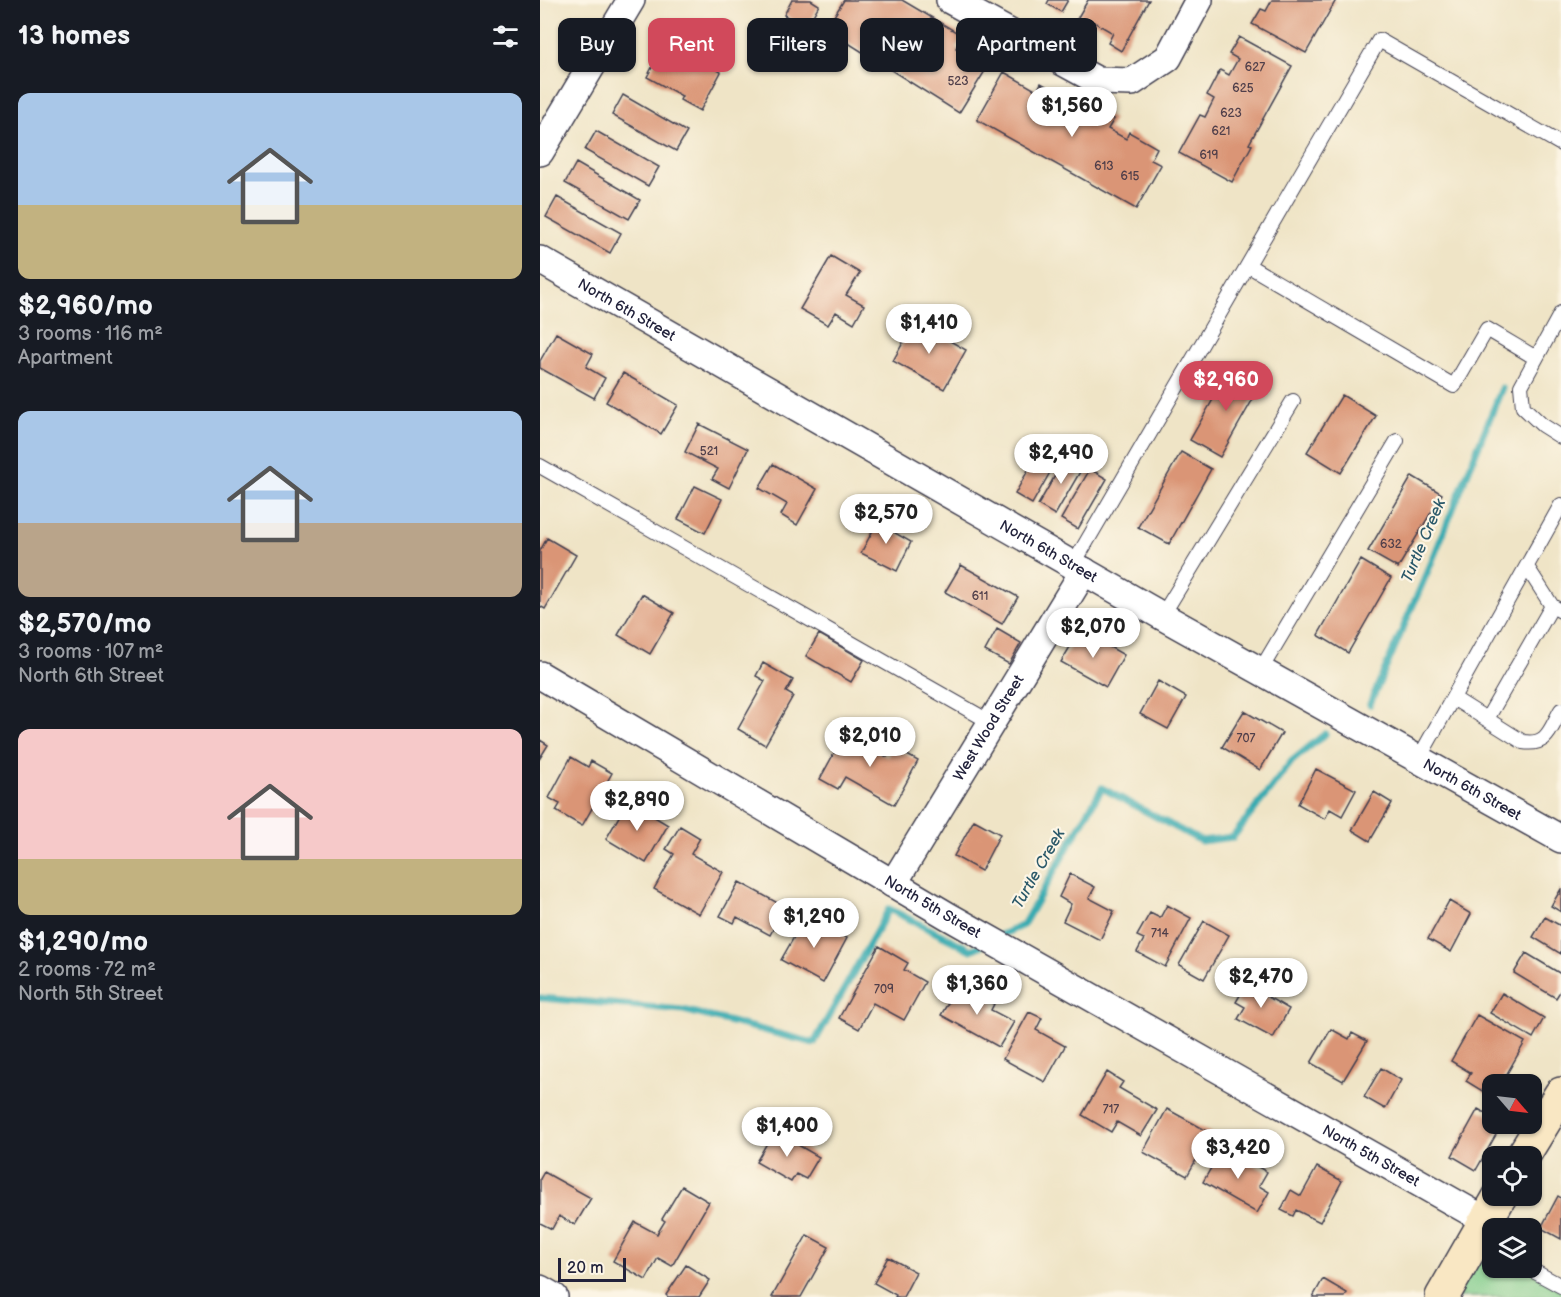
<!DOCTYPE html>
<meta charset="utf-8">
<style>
body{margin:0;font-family:"Balsamiq Sans",sans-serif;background:#20242c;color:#f1f3f6;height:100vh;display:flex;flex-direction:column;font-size:22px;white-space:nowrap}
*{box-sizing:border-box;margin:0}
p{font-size:20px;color:#9ea1a6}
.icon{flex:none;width:33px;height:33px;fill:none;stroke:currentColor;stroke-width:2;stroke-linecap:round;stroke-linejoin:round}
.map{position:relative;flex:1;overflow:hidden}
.panel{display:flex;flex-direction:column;background:#171b24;width:540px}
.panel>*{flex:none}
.guide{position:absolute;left:18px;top:18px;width:570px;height:54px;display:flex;gap:12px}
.needle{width:39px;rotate:118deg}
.controls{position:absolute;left:942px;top:1074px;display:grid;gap:12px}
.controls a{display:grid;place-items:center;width:60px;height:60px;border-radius:12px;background:#171b24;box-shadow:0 2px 4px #0004;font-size:30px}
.scale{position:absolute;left:18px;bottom:15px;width:68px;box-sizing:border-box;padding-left:6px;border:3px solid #22223b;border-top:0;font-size:16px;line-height:21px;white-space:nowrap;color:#22223b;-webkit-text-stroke:4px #fcf5e5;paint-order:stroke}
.price{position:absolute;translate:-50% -51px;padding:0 14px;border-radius:21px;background:#fff;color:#222;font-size:20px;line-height:39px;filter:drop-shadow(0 2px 3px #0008)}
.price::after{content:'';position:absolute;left:50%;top:36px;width:18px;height:14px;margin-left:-9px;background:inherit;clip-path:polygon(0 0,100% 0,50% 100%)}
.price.selected{background:#d1495b;color:#fff}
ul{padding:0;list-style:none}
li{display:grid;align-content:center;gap:12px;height:318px;padding:0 18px}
li span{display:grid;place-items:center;height:186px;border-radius:12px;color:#555}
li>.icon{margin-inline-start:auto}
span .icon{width:108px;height:108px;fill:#fffc;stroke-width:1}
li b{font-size:26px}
h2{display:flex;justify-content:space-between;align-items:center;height:72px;padding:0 18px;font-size:26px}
.tag{padding:0 21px;border-radius:12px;background:#171b24;box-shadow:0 2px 4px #0004;font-size:21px;line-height:54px}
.tag.selected{background:#d1495b;color:#fff}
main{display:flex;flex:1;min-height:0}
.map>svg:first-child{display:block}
.green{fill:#80cc8b;stroke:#517763;stroke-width:1.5}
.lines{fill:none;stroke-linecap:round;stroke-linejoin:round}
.stream{stroke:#38abb1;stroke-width:7}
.building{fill:#da9576}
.service-casing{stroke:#413f50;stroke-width:16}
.minor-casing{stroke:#413f50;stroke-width:30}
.secondary-casing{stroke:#413f50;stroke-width:36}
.service{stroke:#fff;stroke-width:14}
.minor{stroke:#fff;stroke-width:27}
.secondary{stroke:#f9e7c3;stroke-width:33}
.labels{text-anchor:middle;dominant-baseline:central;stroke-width:4.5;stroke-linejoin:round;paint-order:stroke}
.number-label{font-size:12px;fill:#503f4a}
.street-label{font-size:15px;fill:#22223b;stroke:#fcf5e5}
.water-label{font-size:16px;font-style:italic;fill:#2b596a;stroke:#fcf5e5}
</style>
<main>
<section class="panel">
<h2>13 homes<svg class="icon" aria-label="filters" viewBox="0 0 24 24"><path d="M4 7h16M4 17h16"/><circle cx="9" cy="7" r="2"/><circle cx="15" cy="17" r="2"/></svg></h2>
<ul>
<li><span style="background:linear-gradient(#a9c7e8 60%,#c2b280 0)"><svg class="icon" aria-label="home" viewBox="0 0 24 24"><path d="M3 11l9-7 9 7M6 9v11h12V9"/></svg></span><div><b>$2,960/mo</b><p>3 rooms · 116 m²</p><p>Apartment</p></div></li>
<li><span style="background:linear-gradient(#a9c7e8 60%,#b9a48a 0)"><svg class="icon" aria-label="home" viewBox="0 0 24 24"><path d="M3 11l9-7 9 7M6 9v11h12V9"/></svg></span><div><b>$2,570/mo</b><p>3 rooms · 107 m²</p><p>North 6th Street</p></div></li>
<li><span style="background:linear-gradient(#f6c9c9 70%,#c2b280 0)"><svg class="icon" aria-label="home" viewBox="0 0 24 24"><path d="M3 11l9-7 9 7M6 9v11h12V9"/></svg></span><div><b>$1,290/mo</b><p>2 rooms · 72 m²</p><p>North 5th Street</p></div></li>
</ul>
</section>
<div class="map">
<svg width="1021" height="1297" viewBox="0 0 1021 1297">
<rect width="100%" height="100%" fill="#fcf5e5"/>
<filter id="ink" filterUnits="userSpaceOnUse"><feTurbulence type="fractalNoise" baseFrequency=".0167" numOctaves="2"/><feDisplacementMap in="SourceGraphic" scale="12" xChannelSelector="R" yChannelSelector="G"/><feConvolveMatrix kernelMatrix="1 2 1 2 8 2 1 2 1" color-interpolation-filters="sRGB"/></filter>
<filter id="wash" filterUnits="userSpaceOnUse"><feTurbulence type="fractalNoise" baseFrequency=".008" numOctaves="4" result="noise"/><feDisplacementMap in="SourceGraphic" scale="24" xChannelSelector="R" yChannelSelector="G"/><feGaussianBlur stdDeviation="1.35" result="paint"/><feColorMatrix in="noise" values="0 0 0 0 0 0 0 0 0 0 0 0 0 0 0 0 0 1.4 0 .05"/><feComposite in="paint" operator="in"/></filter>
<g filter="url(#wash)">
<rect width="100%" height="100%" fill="#efe4c6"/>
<path class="green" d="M937,1234l15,9v25h40l29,15v14h-119z"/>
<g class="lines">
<path class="stream" d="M830,704l60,-138 72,-178
M459,936l24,-11 79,-137 99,53 32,-4 59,-76 33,-27
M0,998l143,12 131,33 75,-134 82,41 13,-6"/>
</g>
<g id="blocks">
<path class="building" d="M252,0h19l8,5 -13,23 -22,-13z
M304,0h58l61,36 -7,12 14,9 6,-10 17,11 -34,55 -133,-84z
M509,0h19l-7,12 -14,-8z
M548,0h61l-28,51 -13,-8 5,-10 -19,-11 -6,10 -14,-8z
M732,0h64l-30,53 -54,-29 9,-15 5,2z
M699,37l53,29 -43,78 3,1 -20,37 -53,-29 21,-38 5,2 9,-18 -7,-4 13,-25 9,5 9,-16 -9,-5z
M125,43l56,29 -21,39 -20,-11 2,-4 -35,-19z
M464,72l33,19 4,-8 44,25 2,-4 27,15 -6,10 18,10 3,-7 28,16 -6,12 10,5 -25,44 -159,-89z
M83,95l64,37 -11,19 -64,-36z
M56,131l63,36 -11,19 -63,-36z
M36,163l64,37 -11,19 -64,-36z
M17,197l64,36 -11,20 -64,-36z
M291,256l29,17 -14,22 18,10 -10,18 -18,-11 -8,13 -28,-16z
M375,321l51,29 -22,39 -51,-28z
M16,333l37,21 -7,13 19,11 -11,20 -54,-30v-7z
M692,366l30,17 -42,74 -30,-17z
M83,373l55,32 -17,29 -55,-32z
M802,395l34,21 -35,57 -34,-21z
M159,424l49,25 -19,39 -17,-9 6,-10 -33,-17z
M503,443l18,10 -29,51 -17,-10z
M641,452l30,17 -42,75 -31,-17z
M527,455l17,10 -29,50 -17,-10z
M233,464l44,25 -20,36 -16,-10 6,-11 -28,-16z
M550,469l17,10 -29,50 -17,-10z
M872,476l30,18 -44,74 -30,-17z
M155,486l27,13 -17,34 -27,-14z
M340,517l18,9 -3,7 16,9 -14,29 -36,-18z
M7,538l29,17 -31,54 -5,-3v-55z
M821,560l30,18 -43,75 -30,-18z
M421,565l57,32 -16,27 -57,-32z
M102,594l32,19 -24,41 -32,-19z
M457,629l24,14 -12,21 -24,-13z
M540,630l44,25 -18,32 -45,-25z
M279,634l45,26 -13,22 -45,-26z
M223,663l30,17 -7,12 7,4 -28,49 -27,-16 27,-48 -9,-5z
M618,681l28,16 -18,32 -28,-15z
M704,711l38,22 -22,37 -38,-23z
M305,733l12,7 4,-6 19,11 -3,6 10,6 6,-10 25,14 -24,44 -49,-28 -7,12 -18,-10z
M0,740l8,5 -8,13z
M31,757l17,10 3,-6 21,12 -30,53 -26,-15 4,-7 -11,-6z
M776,769l40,21 -14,26 -12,-7 -5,10 -27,-15z
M834,792l18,11 -22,38 -18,-11z
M88,801l40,24 -22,38 -40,-24z
M434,820l26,14 -19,37 -27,-15z
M140,826l20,12 -9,16 32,18 -24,42 -45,-25 20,-35 -8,-5z
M530,874l25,13 -6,11 25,13 -14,29 -37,-19 8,-17 -12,-7z
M199,882l46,25 -15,28 -33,-18 -3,6 -14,-7z
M1021,889v23l-10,-6z
M909,901l22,13 -20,38 -23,-13z
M627,905l24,13 -26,49 -28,-15 7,-13 -7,-3 13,-23 10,5z
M266,916l41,22 -24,45 -42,-23z
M1005,917l16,9v28l-28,-17z
M664,921l25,14 -25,44 -25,-14z
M339,946l29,17 -4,7 21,12 -21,38 -31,-17 -14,26 -20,-11z
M986,953l35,21v16l-5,8 -42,-25z
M710,978l22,11 -4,8 21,12 -16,29 -35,-19 7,-12 -9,-5z
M419,984l35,20 -3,6 23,12 -15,25 -58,-32z
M962,993l42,25 -11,20 -43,-25z
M489,1012l13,6 -6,12 29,16 -20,36 -42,-23z
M937,1015l48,27 -24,42h-9v13l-26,-16 5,-8 -20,-12z
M791,1029l18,10 3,-6 15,8 -24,40 -32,-18z
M841,1068l20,12 -16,29 -21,-12z
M567,1072l16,10 -4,6 38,22 -16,26 -24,-14 -6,10 -29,-17z
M627,1109l44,24 -24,43 -44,-24z
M938,1109l14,8v7h10l-26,46 -24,-14z
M234,1131l45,26 -13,22 -10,-5 -5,8 -35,-20z
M683,1147l44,25 -8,14 10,6 -12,21 -54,-31z
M777,1167l25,14 -22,41 -24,-12 -3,6 -12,-6 10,-20 10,6z
M4,1172l47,26 -16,27 -16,-9 -7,13 -12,-6v-44z
M142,1186l27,16 -37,64 -14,-8 -12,22 -33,-19 22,-39 22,12 8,-13 -3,-2z
M1018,1196l3,2v41l-20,-11z
M267,1235l22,12 -28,50h-29z
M348,1257l28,15 -13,25h-8l1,-2 -22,-12z
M146,1265l24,15 -11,17h-31l-2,-2z
M783,1279l24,14 -2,4h-32z"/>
</g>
</g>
<g filter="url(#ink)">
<use href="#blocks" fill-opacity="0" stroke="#413f50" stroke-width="1.5"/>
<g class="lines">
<defs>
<path id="service" d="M709,266l205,120 33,-57 49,29
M1021,313l-40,73 2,21 19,18 19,12
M0,466l452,257
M533,565l306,-525 182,104
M987,567l25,39 9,5
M622,616l131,-215
M720,671l137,-230
M913,698l70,44c25,4 27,-13 38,-32
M947,719l65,-113
M878,760l143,-255
M988,1268l33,18"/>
<g id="minor">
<path d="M410,0l148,81 34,1 36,-24 31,-58"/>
<path d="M0,152l91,-152"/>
<path id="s1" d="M0,260l622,356 399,223"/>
<path id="s2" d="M0,675l408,241 537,304"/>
<path id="s3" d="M353,884l191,-313"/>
<path d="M0,1289l14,8"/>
</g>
<path id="secondary" d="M983,1156l38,-62
M902,1297l58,-101"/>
</defs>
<use href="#service" class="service-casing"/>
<use href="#minor" class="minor-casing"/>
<use href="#secondary" class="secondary-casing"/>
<use href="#service" class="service"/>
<use href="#minor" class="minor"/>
<use href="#secondary" class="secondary"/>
</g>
</g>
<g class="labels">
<g class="number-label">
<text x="715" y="67">627</text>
<text x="418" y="81">523</text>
<text x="703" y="88">625</text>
<text x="691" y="113">623</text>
<text x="681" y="131">621</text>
<text x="669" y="155">619</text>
<text x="564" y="166">613</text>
<text x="590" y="176">615</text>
<text x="169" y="451">521</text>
<text x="851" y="544">632</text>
<text x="440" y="596">611</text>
<text x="706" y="738">707</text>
<text x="620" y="933">714</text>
<text x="344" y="989">709</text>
<text x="571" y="1109">717</text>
</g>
<g class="street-label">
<text stroke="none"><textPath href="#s1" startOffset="100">North 6th Street</textPath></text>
<text stroke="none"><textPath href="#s1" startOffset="586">North 6th Street</textPath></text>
<text stroke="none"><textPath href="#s3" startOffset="183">West Wood Street</textPath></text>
<text stroke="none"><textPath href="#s1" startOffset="1072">North 6th Street</textPath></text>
<text stroke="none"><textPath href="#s2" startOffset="456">North 5th Street</textPath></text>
<text stroke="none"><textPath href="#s2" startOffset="960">North 5th Street</textPath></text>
</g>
<g class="water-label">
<text transform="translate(884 541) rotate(-67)">Turtle Creek</text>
<text transform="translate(499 869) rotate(-60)">Turtle Creek</text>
</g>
</g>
</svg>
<div class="controls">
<a><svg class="needle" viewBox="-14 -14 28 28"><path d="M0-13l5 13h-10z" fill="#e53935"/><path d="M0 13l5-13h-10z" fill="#9ea1a6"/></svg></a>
<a><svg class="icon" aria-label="locate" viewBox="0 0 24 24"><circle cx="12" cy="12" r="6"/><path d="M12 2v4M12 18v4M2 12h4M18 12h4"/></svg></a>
<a><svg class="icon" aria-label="layers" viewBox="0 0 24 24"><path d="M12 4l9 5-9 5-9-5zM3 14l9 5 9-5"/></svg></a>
</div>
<div class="scale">20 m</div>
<b class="price" style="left:532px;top:138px">$1,560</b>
<b class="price" style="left:389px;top:355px">$1,410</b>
<b class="price selected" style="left:686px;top:412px">$2,960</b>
<b class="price" style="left:521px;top:485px">$2,490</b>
<b class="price" style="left:346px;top:545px">$2,570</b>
<b class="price" style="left:553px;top:659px">$2,070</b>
<b class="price" style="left:330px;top:768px">$2,010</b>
<b class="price" style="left:97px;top:832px">$2,890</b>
<b class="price" style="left:274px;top:949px">$1,290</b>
<b class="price" style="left:721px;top:1009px">$2,470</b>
<b class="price" style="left:437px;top:1016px">$1,360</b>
<b class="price" style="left:247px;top:1158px">$1,400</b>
<b class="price" style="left:698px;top:1180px">$3,420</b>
<div class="guide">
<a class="tag">Buy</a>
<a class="tag selected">Rent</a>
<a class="tag">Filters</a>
<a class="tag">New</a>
<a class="tag">Apartment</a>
</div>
</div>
</main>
